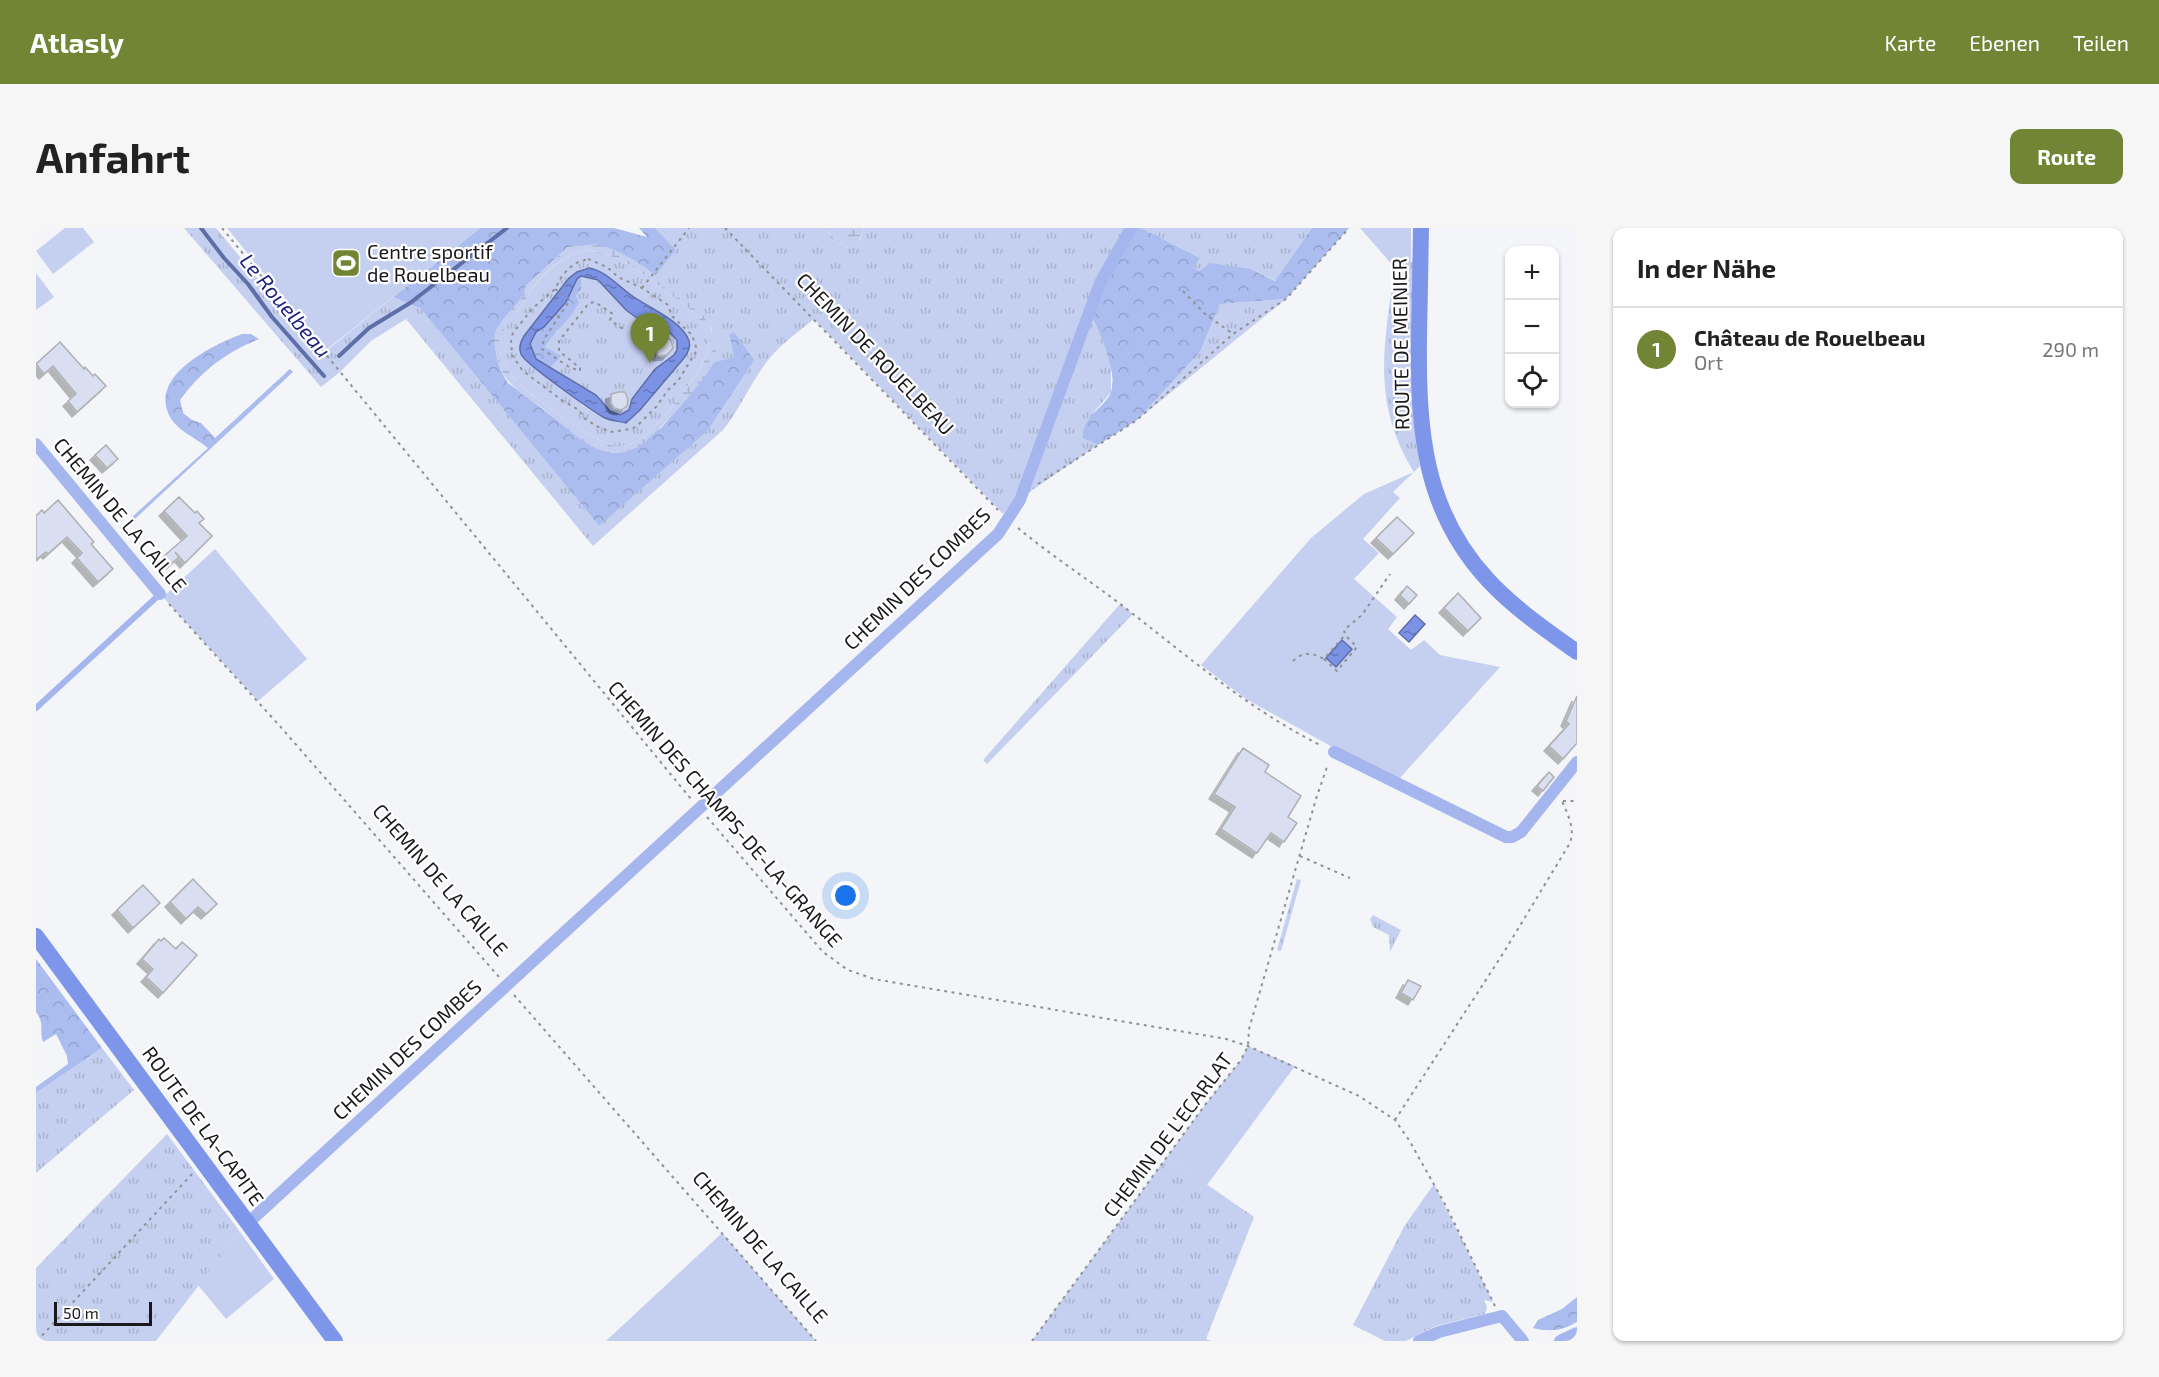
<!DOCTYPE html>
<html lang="de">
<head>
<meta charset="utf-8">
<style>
	:root { --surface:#fff; --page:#f6f6f6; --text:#222; --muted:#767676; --line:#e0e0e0; --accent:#728535 }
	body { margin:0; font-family:"Exo 2",sans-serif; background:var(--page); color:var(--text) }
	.controls { position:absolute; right:18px; top:18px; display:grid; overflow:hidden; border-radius:12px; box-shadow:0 2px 4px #0004 }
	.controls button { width:54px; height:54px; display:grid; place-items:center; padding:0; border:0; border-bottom:2px solid var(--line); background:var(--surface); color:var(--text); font:30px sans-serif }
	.scale { position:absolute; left:18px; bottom:15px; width:98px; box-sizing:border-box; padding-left:6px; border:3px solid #19191b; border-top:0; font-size:16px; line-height:21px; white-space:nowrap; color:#19191b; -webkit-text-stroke:4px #fff; paint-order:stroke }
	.you { position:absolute; left:810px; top:668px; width:21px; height:21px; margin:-15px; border:4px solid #fff; border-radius:50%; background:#1a73e8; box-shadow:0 0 0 9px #1a73e833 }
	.badge { display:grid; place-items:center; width:39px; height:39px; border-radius:50%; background:var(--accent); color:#fff; font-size:20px; font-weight:700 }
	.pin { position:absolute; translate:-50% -50px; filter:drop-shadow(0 2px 3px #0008) }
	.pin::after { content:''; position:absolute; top:32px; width:21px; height:18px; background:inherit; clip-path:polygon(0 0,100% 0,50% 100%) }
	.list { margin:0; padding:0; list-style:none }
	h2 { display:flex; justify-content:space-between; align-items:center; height:78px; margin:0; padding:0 24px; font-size:26px }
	h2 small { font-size:20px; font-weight:400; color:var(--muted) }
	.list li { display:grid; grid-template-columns:39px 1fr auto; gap:18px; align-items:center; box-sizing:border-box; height:84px; padding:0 24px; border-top:2px solid var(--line) }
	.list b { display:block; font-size:22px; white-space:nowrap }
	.list p { margin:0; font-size:20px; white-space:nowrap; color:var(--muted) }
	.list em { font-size:20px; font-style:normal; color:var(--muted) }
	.icon { flex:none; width:33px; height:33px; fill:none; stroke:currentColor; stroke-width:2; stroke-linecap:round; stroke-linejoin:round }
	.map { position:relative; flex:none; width:1541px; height:1113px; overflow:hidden; border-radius:12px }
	header { display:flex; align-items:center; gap:36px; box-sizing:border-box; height:84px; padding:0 30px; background:var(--accent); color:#fff }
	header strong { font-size:28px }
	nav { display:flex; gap:33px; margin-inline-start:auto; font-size:21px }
	.intro { display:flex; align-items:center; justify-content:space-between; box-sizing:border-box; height:144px; padding:0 36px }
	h1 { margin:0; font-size:42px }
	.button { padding:15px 27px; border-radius:12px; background:var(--accent); color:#fff; font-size:21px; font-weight:700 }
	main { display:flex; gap:36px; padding:0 36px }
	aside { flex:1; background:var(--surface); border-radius:12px; box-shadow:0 2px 4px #0004 }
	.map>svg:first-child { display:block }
	.grass { fill:url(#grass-tufts); fill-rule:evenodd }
	.forest { fill:url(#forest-crowns) }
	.wetland { fill:url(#wetland-marsh); fill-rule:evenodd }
	.green { fill:#c5d0f0 }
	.water { fill:url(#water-ripples); stroke:#5e6ea8; stroke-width:1.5; fill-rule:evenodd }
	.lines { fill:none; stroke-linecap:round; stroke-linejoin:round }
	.stream { stroke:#5e6ea8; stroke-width:4 }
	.building { fill:#d9dff1; stroke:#aeafb2; stroke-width:1.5; filter:url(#shadow) }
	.path { stroke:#909194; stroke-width:2; stroke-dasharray:3 4.5; stroke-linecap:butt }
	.lane { stroke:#a5b6ef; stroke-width:6 }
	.street { stroke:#a5b6ef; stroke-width:12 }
	.secondary { stroke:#7e96ea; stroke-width:16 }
	.labels { text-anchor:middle; stroke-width:4.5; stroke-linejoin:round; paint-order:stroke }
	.poi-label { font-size:20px; fill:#19191b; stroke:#fff; text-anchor:start }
	.street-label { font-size:20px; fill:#19191b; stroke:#fff }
	.water-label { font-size:21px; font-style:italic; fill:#1b2181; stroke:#fff }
</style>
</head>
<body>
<header>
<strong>Atlasly</strong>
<nav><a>Karte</a><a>Ebenen</a><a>Teilen</a></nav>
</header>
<div class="intro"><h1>Anfahrt</h1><a class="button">Route</a></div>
<main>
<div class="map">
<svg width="1541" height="1113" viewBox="0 0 1541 1113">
	<defs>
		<pattern id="grass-tufts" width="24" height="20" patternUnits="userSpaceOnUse" patternTransform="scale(1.5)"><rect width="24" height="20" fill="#c5d0f0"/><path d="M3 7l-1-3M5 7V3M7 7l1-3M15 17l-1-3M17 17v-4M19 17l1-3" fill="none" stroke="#a9b2cd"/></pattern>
		<pattern id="forest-crowns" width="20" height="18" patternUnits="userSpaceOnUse" patternTransform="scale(1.5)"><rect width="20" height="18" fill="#abbcef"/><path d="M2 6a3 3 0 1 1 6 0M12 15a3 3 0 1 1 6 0" fill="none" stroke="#93a1cc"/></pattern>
		<pattern id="wetland-marsh" width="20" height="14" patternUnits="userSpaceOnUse" patternTransform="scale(1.5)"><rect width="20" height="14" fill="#c5d0f0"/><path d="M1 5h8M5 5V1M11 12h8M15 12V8" fill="none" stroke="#a9b2cd"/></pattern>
		<pattern id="water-ripples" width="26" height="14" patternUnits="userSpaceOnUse" patternTransform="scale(1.5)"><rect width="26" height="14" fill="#7b92e5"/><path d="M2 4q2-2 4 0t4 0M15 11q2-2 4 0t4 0" fill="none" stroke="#6476b9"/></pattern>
		<filter id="shadow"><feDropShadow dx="-5" dy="5" stdDeviation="0" flood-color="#0004"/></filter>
	</defs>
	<rect width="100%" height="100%" fill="#f3f5f8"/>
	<g class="grass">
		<path d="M148,0H180L285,127L357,69L385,81L563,298L718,132L693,108L698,129L678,134L679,122L675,100L619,48L640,22L619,0H785L812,20L824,12L828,0H1090L977,273L967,286L778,91C763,103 745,116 733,131C715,153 705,180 687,202L557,318L370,91L335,113L304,144L285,159Z"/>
		<path d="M1105,0H1276L1240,53L1215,41L1164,43L1156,40L1164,30Z"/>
		<path d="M554,22C580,26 605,43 626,60C638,70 655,79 664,92C685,117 663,143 647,164C639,174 633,184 624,193C612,205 601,218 583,218C561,218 492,166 477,149C471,141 464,130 464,120C462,97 484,84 494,65C505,45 531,24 554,22ZM549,40C566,38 584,59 597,68C617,82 638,91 653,111V124L648,130L604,182L590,195L568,190L546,177L537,167L491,134L488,108L541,44Z"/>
		<path d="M1378,33L1377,188L1384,238L1378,244C1335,174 1348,116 1359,40Z"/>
		<path d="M545,48L562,53L590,82L625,105H634L641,112V122L638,127L631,131L600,166L593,182L584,187L574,183L560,167L545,159L515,139L524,128L509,119L516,107L521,104L540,68Z"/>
		<path d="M1250,71L1101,192L1164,124L1184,76Z"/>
		<path d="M1056,88L1075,134V164L1059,183L1048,210L1062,217L992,265Z"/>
		<path d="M1084,376L1097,386L951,536L947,532Z"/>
		<path d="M1261,651L1265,652L1245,723L1241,722Z"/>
		<path d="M1337,687L1365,702L1354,724L1353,707L1337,699L1334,691Z"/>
		<path d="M66,820L98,862L0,945V865Z"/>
		<path d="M131,906L204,1004L120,1113H0V1040Z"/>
		<path d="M1131,929L1218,989L1170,1111L1175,1113H996Z"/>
		<path d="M1398,956L1457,1074L1448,1072L1451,1079L1449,1086L1400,1098L1370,1113H1349L1317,1097L1369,997Z"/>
	</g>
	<g class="forest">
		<path d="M444,0H578L611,9L603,0H619L640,22L619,48L608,39L564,17L532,19L490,58C487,73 475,82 466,93C464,96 463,102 462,106C457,125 462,139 472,155L545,210L573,224L582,225L625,200L656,164L678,134L698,129L693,107L698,104L718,132L671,203L563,298L385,81L357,69Z"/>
		<path d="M1100,0H1105L1164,30L1157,40L1164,43L1174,35L1215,41L1239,53L1276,0H1313L1250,71L1184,76L1164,124L1101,192L1062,217L1047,210C1045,190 1071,177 1075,164C1082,142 1064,108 1056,88L1066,62Z"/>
		<path d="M545,48V61L540,68L543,74C534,93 519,102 509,119L525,128L515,139L500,131L494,116L500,104L508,99L541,51Z"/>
		<path d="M206,106H215L223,111C191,123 164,144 144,172L147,185L156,192L165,195L179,210L254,141L257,144L87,302L84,300L172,220C160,210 140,202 133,187C114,147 177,117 206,106Z"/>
		<path d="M0,731L66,820L0,865V859L32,836L31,828L20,806L7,814C3,803 9,795 0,784Z"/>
		<path d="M1541,1069V1094C1525,1103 1514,1104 1497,1100L1502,1092L1526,1081Z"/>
	</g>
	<g class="wetland">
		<path d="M785,0H828C825,9 822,18 812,20Z"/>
		<path d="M560,16C600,25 633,59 664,83C674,96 684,118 678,134C670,152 621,206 605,217C597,222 588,225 579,225C551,224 527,195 506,180C477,160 461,150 458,112C457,94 486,78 490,58L532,19ZM554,22C580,26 605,43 626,60C638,70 655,79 664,92C685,118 663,143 647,164C639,174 633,184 624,193C612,205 601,218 583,218C561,218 492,166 477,149C471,141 464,130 464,120C463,97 484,84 494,65C504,45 531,24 554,22Z"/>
	</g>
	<g class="green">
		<path d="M29,0H47L58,14L17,46L0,23Z"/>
		<path d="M191,0H444L290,122Z"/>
		<path d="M1324,0H1375V35L1359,40Z"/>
		<path d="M0,45L18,69L0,82Z"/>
		<path d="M1378,244L1357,264L1364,270L1327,311L1343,325L1318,351L1361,389L1352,401L1375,422L1388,412L1404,427L1464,439L1363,551L1300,521L1210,471L1165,437L1275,310L1328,266Z"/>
		<path d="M179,321L271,431L222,473L127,369Z"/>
		<path d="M1212,818L1259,838L1171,957L1131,929L1169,877L1205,832Z"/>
		<path d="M204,1004L238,1051L190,1091L162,1057Z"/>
		<path d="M686,1005L780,1113H570Z"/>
	</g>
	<g class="water">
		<path d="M553,40C570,43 582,58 595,67C611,79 647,93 653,113C655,120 652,125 648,130L604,182L590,195C583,193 574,193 567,189C555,182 488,135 485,126C482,119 485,113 488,108L533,50L541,44ZM545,48L562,52L590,82L619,103L634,105L641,112V122L638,127L619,141L596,171L593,182L584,187L574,183L560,167L500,131L494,116L500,104L508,99L530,74L541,51Z"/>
		<path d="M1379,387L1389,396L1373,414L1363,405Z"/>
		<path d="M1306,412L1316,421L1300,439L1290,430Z"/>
	</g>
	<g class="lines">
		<g class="stream">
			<path d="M165,0L188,30L212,56L236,89L288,148"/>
			<path d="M303,128L333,100L374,75L471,0"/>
		</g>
	</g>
	<g class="building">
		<path d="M627,108L635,112L637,120L631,127L622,128L619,120L618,110Z"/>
		<path d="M24,114L48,141L49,139L57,148L59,146L70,158L41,184L32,173L40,166L17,138L8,146L0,136Z"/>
		<path d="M582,164H589L592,172L591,178L585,182L578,180L575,175V166Z"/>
		<path d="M70,217L82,231L71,240L59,227Z"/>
		<path d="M143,269L159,285L161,283L168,291L163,295L176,308L149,335L139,324L143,329L135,336L128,328L151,308L128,283Z"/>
		<path d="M22,272L58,314L55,316L77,341L62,354L41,330L46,325L31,309L12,326L10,324L0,332V288L6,282L8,285Z"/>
		<path d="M1361,289L1378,305L1357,326L1340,310Z"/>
		<path d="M1371,358L1381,367L1373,376L1364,367Z"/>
		<path d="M1422,365L1445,390L1432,403L1408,380Z"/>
		<path d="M1541,468V515L1527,531L1513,518L1533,496L1530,493Z"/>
		<path d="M1207,520L1233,537L1229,544L1265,568L1252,589L1261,595L1248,614L1235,605L1221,625L1185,601L1199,579L1178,566Z"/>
		<path d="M1513,544L1518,549L1507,563L1501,558Z"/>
		<path d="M157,651L181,676L170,686L162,679L150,691L134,674Z"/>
		<path d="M107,657L124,675L97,700L81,682Z"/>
		<path d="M128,710L140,721L146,714L161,727L127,765L110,749L117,741L106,731L123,711L125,713Z"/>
		<path d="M1372,752L1385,758L1377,772L1365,765Z"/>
	</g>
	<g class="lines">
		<g class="path">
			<path d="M186,0L655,571"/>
			<path d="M689,0L962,282"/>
			<path d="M552,31L571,39L582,49L606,60L632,77L636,88L656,107L661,122L642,153L632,162L620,179L600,199L594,201L575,204L560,198L548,190L543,182L527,173L487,143L476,127L475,111L477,105L496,81L519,61L524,51L532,41L540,35Z"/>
			<path d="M606,60L653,0"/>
			<path d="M519,61L534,72L508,111L506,121L533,139L544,143V140L523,123V113L553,75L559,74L577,86L574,92L590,103"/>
			<path d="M1147,63L1169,86L1197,106"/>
			<path d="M1002,256L1101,192L1197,106L1250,71L1313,0"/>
			<path d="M982,300C1017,329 1056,354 1092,382C1155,431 1214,482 1286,518"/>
			<path d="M133,376L242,496L463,749"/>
			<path d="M1288,431L1301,443L1321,419L1309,407"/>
			<path d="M1257,433C1266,424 1276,424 1288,431L1309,407L1308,402L1326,387L1354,346"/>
			<path d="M1527,573H1541"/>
			<path d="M671,589L787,724L812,742L838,751L1190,811L1212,818L1323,868L1359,892L1373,912L1410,978L1459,1078"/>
			<path d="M1264,628L1314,650"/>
			<path d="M478,767L780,1113"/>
			<path d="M1359,892L1468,724L1534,615C1539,600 1532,587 1526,573"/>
			<path d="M1,1113L157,945"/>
			<path d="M996,1113L1169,877L1205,832L1212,818L1213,801L1280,571L1292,536"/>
		</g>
		<path class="lane" d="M0,480L124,366"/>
		<g class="street">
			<path d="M0,216L124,366"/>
			<path d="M1298,524L1470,609H1476L1485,604L1541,534"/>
			<path d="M212,995L962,306L984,272L1064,55L1095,0"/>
			<path d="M1383,1113L1403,1104L1466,1088L1487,1113"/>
			<path d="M1524,1113L1541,1105"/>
		</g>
		<g class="secondary">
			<path d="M1385,0C1384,37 1384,73 1383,110C1382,201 1387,282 1452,352C1478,380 1510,402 1541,424"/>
			<path d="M0,708L299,1113"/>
		</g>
	</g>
	<defs>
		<g id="stadium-square" transform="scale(1.5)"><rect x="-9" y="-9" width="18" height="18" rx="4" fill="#728535" stroke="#fff"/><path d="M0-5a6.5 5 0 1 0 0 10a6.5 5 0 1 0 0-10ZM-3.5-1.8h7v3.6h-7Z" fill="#fff"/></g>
	</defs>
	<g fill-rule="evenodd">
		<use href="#stadium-square" x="310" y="35"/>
	</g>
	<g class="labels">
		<g class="poi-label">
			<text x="331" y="31">Centre sportif<tspan x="331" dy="23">de Rouelbeau</tspan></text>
		</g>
		<g class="street-label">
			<text transform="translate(1365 116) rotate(-91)" y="7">ROUTE DE MEINIER</text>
			<text transform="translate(839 126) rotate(46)" y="7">CHEMIN DE ROUELBEAU</text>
			<text transform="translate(84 287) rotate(50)" y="7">CHEMIN DE LA CAILLE</text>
			<text transform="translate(881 351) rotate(-44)" y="7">CHEMIN DES COMBES</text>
			<text transform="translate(689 586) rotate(49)" y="7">CHEMIN DES CHAMPS-DE-LA-GRANGE</text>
			<text transform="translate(404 652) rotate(49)" y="7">CHEMIN DE LA CAILLE</text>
			<text transform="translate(371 822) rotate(-43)" y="7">CHEMIN DES COMBES</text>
			<text transform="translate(167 898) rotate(54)" y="7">ROUTE DE LA-CAPITE</text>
			<text transform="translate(1132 907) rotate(-53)" y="7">CHEMIN DE L'ECARLAT</text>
			<text transform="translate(724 1019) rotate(49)" y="7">CHEMIN DE LA CAILLE</text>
		</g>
		<g class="water-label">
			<text transform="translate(249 78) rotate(50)" y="7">Le Rouelbeau</text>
		</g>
	</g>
</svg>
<div class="controls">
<button>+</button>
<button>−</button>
<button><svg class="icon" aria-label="locate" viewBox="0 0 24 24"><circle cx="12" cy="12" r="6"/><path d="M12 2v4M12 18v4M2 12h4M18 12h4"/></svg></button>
</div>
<div class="scale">50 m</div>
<div class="you"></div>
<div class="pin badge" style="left:614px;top:135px">1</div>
</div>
<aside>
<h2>In der Nähe<small></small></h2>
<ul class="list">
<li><span class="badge">1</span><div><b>Château de Rouelbeau</b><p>Ort</p></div><em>290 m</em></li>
</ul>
</aside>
</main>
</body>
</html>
